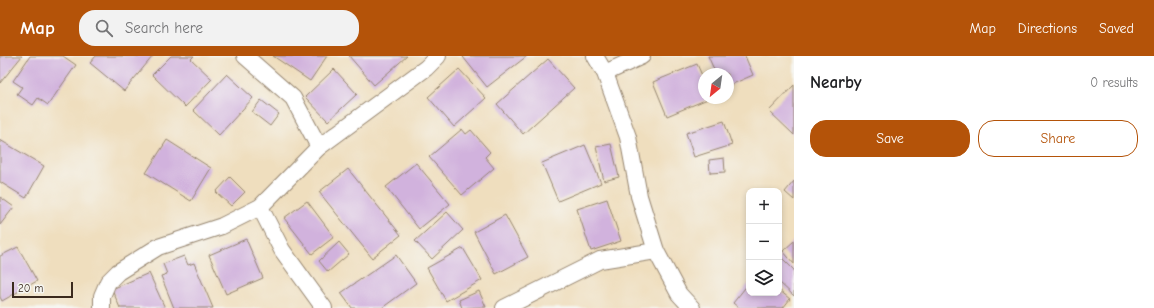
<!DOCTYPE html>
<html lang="en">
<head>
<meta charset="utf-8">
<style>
	:root { --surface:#fff; --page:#f2f2f2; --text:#202124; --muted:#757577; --line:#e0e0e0; --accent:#b45309 }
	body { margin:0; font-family:"Comic Neue",sans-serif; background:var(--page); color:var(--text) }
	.controls { position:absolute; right:12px; bottom:12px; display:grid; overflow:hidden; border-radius:8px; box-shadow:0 2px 6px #0003 }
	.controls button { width:36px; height:36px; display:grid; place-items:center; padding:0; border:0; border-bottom:1px solid var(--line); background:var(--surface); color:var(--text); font:20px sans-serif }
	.compass { position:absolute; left:698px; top:12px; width:36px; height:36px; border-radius:50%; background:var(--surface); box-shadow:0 2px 6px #0003; rotate:209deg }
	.scale { position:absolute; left:12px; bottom:10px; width:61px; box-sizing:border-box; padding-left:4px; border:2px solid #3b2a1e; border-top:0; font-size:11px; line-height:14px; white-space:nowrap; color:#3b2a1e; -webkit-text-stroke:3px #f6f6f2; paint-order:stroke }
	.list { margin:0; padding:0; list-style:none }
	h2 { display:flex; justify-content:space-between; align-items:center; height:52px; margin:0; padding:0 16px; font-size:17px }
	h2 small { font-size:13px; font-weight:400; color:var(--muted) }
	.actions { display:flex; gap:8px; padding:12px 16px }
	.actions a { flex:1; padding:9px 0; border:1px solid var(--accent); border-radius:16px; text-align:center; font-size:14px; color:var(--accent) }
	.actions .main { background:var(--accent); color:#fff }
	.icon { flex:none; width:22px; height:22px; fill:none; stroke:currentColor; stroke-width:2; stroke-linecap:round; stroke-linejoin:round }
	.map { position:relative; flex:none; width:794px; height:252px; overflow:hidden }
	header { display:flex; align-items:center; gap:24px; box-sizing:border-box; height:56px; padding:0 20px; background:var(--accent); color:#fff }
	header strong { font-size:19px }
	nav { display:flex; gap:22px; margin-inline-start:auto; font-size:14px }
	.search { width:280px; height:36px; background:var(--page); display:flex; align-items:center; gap:10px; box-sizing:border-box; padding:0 14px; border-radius:16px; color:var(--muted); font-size:15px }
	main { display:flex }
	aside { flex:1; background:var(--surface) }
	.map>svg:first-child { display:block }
	.building { fill:#d1b2dd }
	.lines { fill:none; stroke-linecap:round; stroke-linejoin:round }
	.minor-casing { stroke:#95846e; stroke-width:18 }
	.minor { stroke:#fff; stroke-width:16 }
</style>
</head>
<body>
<header>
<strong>Map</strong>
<div class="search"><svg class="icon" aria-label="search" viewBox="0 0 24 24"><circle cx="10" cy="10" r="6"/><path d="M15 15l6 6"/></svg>Search here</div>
<nav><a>Map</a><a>Directions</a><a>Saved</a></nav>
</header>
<main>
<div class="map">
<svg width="794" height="252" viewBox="0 0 794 252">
	<rect width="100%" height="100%" fill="#f6f6f2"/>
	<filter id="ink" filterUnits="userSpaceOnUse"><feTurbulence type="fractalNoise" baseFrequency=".025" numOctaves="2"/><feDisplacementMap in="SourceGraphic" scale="8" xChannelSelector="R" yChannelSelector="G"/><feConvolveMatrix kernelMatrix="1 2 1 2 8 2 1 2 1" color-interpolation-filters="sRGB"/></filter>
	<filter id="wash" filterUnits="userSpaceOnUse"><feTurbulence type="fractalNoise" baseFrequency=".012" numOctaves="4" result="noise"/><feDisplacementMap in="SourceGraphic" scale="16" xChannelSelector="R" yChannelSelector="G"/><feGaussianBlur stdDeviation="0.9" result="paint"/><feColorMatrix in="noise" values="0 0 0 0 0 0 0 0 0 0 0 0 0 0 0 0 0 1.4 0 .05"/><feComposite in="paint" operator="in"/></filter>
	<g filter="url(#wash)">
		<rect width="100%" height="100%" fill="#efdebe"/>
		<g id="blocks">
			<g class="building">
				<path d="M0,0H22L0,27Z"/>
				<path d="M30,0H63L76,9L48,49L38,42L33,49L17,38L22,31L13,25Z"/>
				<path d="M96,0H153L124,35L90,7Z"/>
				<path d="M171,0H194L191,3L212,23L185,51L152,19Z"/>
				<path d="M273,0H327L310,25Z"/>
				<path d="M349,0H407L374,29Z"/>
				<path d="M464,0H527L487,31L463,1Z"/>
				<path d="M708,0H745L753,19L728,30V18H716Z"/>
				<path d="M548,3L574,32L523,78L497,48Z"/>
				<path d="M697,8L704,24V42H710L667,60L653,26Z"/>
				<path d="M334,13L357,38L328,65L305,41Z"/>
				<path d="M459,13L486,42L454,71L428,41Z"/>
				<path d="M227,18L253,42L219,79L193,54Z"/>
				<path d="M794,29V79L769,55Z"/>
				<path d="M261,44L279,58L270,70L252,56Z"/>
				<path d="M724,65L732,89L694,101L686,77Z"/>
				<path d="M462,73L466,78L471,74L490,96L485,101L494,112L462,139L429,101Z"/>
				<path d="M0,84L44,110L26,142L0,126Z"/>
				<path d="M167,84L211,112L191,145L146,117Z"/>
				<path d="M611,88L619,121L604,125L596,91Z"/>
				<path d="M585,89L601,127L558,145L542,107Z"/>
				<path d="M724,102L725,116L710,117L709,104Z"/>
				<path d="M416,107L450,148L419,173L386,131Z"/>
				<path d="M348,113L401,179L372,202L319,136Z"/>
				<path d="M230,121L245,136L231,150L216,136Z"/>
				<path d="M794,125V144L785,136Z"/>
				<path d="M0,141L14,151L0,169Z"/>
				<path d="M607,143L621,185L591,195L577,153Z"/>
				<path d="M307,145L334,181L312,198L284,162Z"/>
				<path d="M447,156L463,174L432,203L415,185Z"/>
				<path d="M505,159L528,201L496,218L474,176Z"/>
				<path d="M246,183L263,222L226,238L209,199Z"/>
				<path d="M794,185V208L783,195Z"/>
				<path d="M339,186L349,198L328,216L319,205Z"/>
				<path d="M18,191L37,225L2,245L0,241V200Z"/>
				<path d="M463,192L482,224L446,245L427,212Z"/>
				<path d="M396,199L416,227L382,252H352L341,237Z"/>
				<path d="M779,199L794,214V240L779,226Z"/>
				<path d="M184,200L188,209L194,207L213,252H174L161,220L167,218L163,208Z"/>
				<path d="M149,217L165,252H120L112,233Z"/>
				<path d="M749,227V237H779V234L790,243L783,252H739L733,247Z"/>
				<path d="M479,235L486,251L462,252L459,244Z"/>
			</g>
		</g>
	</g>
	<g filter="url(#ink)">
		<use href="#blocks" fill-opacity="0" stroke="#95846e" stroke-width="1"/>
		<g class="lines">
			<g class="minor-casing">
				<g id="minor">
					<path d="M245,0L293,42L319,91"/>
					<path d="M595,0L605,17L628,81L639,140L656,195L679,238L692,252"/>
					<path d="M605,17L642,0"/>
					<path d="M260,151L282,194L324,252"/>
					<path d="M102,252V240L108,226L118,216L158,191L222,170L260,151L319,91L426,12L438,0"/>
					<path d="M504,252L600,204L656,195"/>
				</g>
			</g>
			<use href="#minor" class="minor"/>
		</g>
	</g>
</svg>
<div class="controls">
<button>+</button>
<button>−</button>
<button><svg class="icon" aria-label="layers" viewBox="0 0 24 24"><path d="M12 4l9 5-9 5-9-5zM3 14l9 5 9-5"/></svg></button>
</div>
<svg class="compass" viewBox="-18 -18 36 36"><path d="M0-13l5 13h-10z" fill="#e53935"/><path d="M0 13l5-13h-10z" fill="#757577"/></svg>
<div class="scale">20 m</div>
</div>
<aside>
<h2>Nearby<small>0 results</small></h2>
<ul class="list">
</ul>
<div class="actions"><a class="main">Save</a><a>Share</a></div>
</aside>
</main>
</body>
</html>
